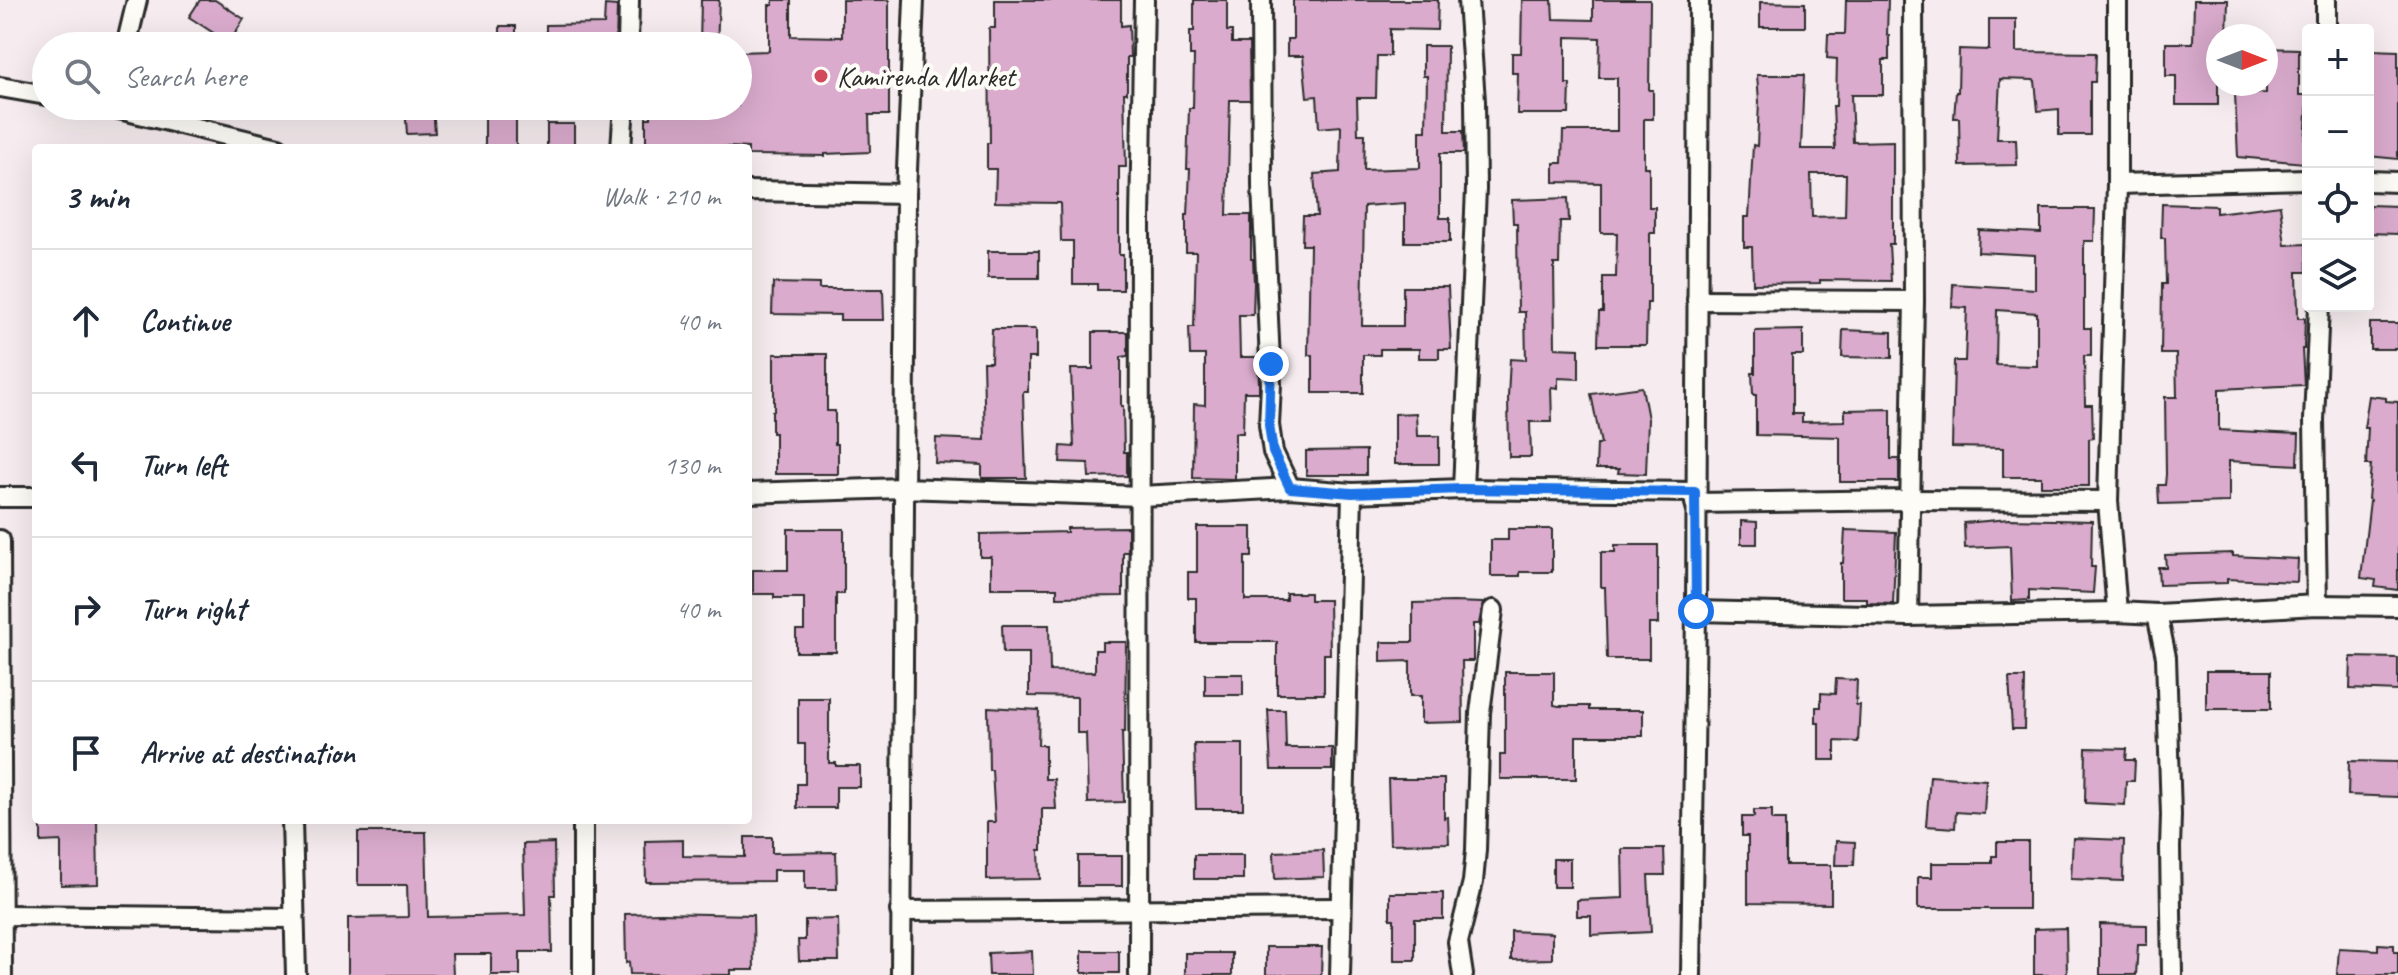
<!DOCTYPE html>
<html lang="en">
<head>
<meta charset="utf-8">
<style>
	:root { --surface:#fff; --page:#f6f6f7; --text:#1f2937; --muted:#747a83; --line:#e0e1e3 }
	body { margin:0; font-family:Caveat,sans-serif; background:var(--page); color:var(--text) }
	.controls { position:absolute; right:24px; top:24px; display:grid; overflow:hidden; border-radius:8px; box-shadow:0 8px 32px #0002 }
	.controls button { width:72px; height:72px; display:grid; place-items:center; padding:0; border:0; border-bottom:2px solid var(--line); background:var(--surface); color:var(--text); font:40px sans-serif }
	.compass { position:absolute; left:2206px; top:24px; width:72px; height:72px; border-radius:50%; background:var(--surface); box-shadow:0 8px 32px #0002; rotate:90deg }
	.stop { position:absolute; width:24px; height:24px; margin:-18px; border:6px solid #1a73e8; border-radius:50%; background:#fff }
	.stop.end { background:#1a73e8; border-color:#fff; box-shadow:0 2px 8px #0008 }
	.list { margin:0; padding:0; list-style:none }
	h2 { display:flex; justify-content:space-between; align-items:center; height:104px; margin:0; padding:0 32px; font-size:34px }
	h2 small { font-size:26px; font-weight:400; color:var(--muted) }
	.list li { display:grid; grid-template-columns:52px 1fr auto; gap:24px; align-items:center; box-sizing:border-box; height:144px; padding:0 32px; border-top:2px solid var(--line) }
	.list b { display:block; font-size:30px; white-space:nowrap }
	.list em { font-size:26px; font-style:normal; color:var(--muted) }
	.icon { flex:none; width:44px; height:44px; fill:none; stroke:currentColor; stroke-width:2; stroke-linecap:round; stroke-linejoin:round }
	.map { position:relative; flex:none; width:2398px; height:975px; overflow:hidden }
	.search { position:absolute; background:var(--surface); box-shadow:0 8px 32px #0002; left:32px; top:32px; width:720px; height:88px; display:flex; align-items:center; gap:20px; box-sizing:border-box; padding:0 28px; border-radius:44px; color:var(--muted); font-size:30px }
	.panel { position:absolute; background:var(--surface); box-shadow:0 8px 32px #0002; left:32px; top:144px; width:720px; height:680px; border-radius:8px }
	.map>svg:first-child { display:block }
	.building { fill:#daabcd; stroke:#2b2b2b; stroke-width:2; fill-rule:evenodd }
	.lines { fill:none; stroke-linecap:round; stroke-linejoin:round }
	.minor-casing { stroke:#2b2b2b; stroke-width:24 }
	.minor { stroke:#fdfcf7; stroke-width:18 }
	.route { stroke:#1a73e8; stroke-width:10 }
	.poi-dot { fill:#d1495b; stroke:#fdfcf7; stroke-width:3 }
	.labels { text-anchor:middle; stroke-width:8; stroke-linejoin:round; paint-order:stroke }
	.poi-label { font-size:28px; fill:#2b2b2b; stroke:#fdfcf7; text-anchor:start }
</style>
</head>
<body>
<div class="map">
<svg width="2398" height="975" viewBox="0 0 2398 975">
	<rect width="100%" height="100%" fill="#f6ecef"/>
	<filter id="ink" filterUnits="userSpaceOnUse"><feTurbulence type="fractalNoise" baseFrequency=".0125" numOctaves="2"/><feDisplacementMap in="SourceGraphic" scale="16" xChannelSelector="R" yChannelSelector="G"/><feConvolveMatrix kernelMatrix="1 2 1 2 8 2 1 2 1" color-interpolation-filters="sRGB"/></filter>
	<g filter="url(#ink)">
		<g class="building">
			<path d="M200,0H215L244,19L229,43L189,17Z"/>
			<path d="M701,0H719L717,46H700Z"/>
			<path d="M773,0H791V36L842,37V0H889V115H869L870,152L825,154V156L748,155V148L685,145V148H646V118H651V106H738V52L769,51V5H773Z"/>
			<path d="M995,0H1121V26L1129,25L1130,57H1127V93H1124L1126,167H1119V255H1123V290H1097V284H1073V241H1061L1060,203L995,202L996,169H987V143H990L989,28H995Z"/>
			<path d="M1194,0H1227V31H1232V43H1249L1250,100H1230L1227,215H1251V259H1253L1254,283L1253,315H1239L1240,357H1258L1259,384V392H1244L1243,433H1235V479L1193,478L1194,404L1205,405V355H1190L1189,327H1194L1196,252H1186V215H1188L1190,169H1187L1189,108H1193L1194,56H1190V31H1194Z"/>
			<path d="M1293,0H1438L1437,30L1390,29V56H1377L1376,98H1357L1358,134H1365L1364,170L1420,168V131H1426L1427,76H1423V46H1447L1446,131H1463L1464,153H1440V218H1450V242H1405V203L1364,206L1362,326H1403V287H1448L1451,349H1439V358H1419V349H1380V355H1363V393H1313V355H1308L1310,245H1302L1303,216H1317L1314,174L1340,172L1341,126L1319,128L1317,96L1307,97L1303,56H1287V39H1293Z"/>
			<path d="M1522,0H1552L1553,19L1593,20V0H1650L1649,90H1653V119H1644V167H1649V207H1655V233H1650V303H1647L1646,345H1598L1599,312H1603V277H1616L1617,233H1601V183L1554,182V163H1562L1563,131H1617V78H1599L1600,38L1566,37V84H1570L1569,114H1517L1518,73H1512V53H1521Z"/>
			<path d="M1846,0H1888L1887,35H1889V60H1883V95H1851L1853,142L1893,141V244H1889L1891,281L1820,280V283L1753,284L1752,247H1744V217H1749L1753,145L1757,146L1759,101L1757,75H1804L1801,149H1835L1833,106H1836L1837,59L1827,58L1828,34H1845ZM1811,174H1846L1845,216L1812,217Z"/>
			<path d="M2194,0H2228L2227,36H2218V105H2176V76H2166V43H2193Z"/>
			<path d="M1760,2L1805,3V27H1760Z"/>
			<path d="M605,5L617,6L616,46H546V25L604,24Z"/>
			<path d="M1989,19H2016V52L2096,53L2095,82H2090V135H2059V109L2038,111L2035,81L2033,80L2000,79L1997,139H2016L2017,165L1960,166L1959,118H1954L1956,92H1958L1959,49L1989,50Z"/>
			<rect x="500" y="26" width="16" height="20"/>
			<path d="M2266,48L2299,49V95H2308L2304,163L2238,157L2235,94L2266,93Z"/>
			<path d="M2371,50L2398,51V159L2368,156Z"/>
			<path d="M405,106H433L435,133L407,134Z"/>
			<rect x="485" y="117" width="31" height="31"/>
			<rect x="547" y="124" width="27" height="24"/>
			<path d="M1568,198L1569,221H1560L1559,264H1554L1555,348L1579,349V379L1558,378V388L1551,387L1552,422H1530L1531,457H1509L1508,397L1510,359L1526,360L1525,312H1518L1517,223H1513L1512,200Z"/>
			<path d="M2162,204L2216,206V213L2280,205L2285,245L2306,244L2307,272H2297L2298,318H2305L2304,349H2302L2304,385L2219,389V430L2299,434L2298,465L2229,461V502L2159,504L2158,485H2165L2166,474L2165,397H2177L2176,354H2161L2162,284H2166L2165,238H2161Z"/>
			<path d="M2369,205L2398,206V234L2368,233Z"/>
			<path d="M2041,209H2095L2094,241H2084V328H2091V356H2084L2085,405H2092L2093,438L2089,439V486H2041V477H2003V448L1952,447L1954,361H1965L1967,308L1952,307L1953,284L2035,289V255L1978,252L1979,230L2041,233ZM1997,310L2037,313V366L1996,365Z"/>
			<rect x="988" y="251" width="51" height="27"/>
			<path d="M773,283L819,284V289H883L884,320H840V315L772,314Z"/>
			<rect x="2370" y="323" width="28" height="26"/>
			<path d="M992,329H1036V358H1028V392H1023L1026,478H982V465L935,463L936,438L985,440L983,362H991Z"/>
			<path d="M1803,330V355H1792V414H1802V422L1845,421V410L1891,409V459H1899V482H1840V437L1756,435V395H1753L1752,373H1755V331Z"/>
			<path d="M1843,330L1892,332V358L1842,357Z"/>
			<path d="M1093,332H1128V356L1121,357V406H1123L1124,452H1127V476L1089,477L1088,463L1060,462L1061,446L1074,447L1071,369H1093Z"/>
			<path d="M774,354H827V411H835V444H838V474H775V433H772V411H774Z"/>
			<path d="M1642,387L1648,419L1646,474L1618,473L1619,469H1596L1597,444H1601L1591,394Z"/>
			<path d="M2369,396L2386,398V401L2398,402V590L2375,587L2376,580L2361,578L2370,500L2368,499L2371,465H2366L2368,428H2364Z"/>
			<path d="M1416,413L1417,436H1439V464H1395V414Z"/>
			<path d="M1366,450V475H1306V451Z"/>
			<path d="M2009,519L2092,521L2091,567H2095L2093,593L2029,590V600L2012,601L2010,546L1965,548L1964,523Z"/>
			<path d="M1741,521L1757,522V544H1741Z"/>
			<path d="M1128,527V552H1123V596L1057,597V588H991V557H980V534L1067,532V528Z"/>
			<path d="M1197,527H1252V557H1245V600H1286V593H1310V600H1329L1330,654H1324V694H1277V642H1196V598H1188V572H1197Z"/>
			<path d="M788,529H844V594H836V652H796V630H804V598H774V594H753V570H788Z"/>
			<path d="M1508,529H1552V572H1520V576H1491V540H1508Z"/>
			<path d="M1845,530L1896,532L1893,604L1867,603V598H1841V563H1843Z"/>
			<path d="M1615,545H1658V624H1649V659H1607L1605,587H1601V552H1615Z"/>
			<path d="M2233,553V556L2298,559L2297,582L2227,579V583L2159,585L2158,567H2166L2165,555Z"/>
			<path d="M1453,602L1483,603L1479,624H1473V661H1462L1463,722L1421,723V696H1410V661L1381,662V642H1413V603Z"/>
			<path d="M1002,625H1049L1050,671L1095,672V650H1102V642H1126L1125,732H1122L1124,802L1088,803L1086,733H1077V697L1029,696V653H1003Z"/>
			<path d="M2351,657L2398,658V691L2350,689Z"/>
			<rect x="2206" y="671" width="65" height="38"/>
			<path d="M1505,672H1554V705L1559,706H1589V710H1643V736H1576V779H1500V755H1505Z"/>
			<rect x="1205" y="674" width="38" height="21"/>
			<path d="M2009,678H2025L2024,729H2012Z"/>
			<path d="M1836,679L1857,680L1856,705H1860L1858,742L1835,741V760H1819V723H1816V707H1821V693L1835,694Z"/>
			<path d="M798,698H829V763H836V766H860V787H836V808H797V784H805V744H798Z"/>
			<path d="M988,707L1039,710L1038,745H1045V779H1054L1056,809H1042V850H1039L1040,879L987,880V822H995L992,770H989Z"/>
			<path d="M1268,710H1285L1286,748H1332V770H1271Z"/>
			<path d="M1194,744H1243V809H1196Z"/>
			<path d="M2086,748L2127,749L2126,760H2135L2134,781H2126L2125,805L2085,803Z"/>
			<path d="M2349,761L2398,762V797L2348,795Z"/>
			<path d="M1930,776L1986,780L1984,814L1956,812L1955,828L1926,826Z"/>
			<path d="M1388,779H1444V818L1448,817L1449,843L1390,844Z"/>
			<path d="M1754,810H1772V820H1785V865H1831V904L1748,903V836H1742V817H1754Z"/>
			<path d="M41,820H97L98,884L61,885V841L41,842Z"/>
			<path d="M358,832H426L428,917L525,915L523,844L554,843L555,895H551L552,952H520V975H491V954H452L453,975H348V918L408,917L407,885H358Z"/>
			<path d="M745,837H772V853L836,852L837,889H805V870H773V881L646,882L645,841L683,840V856L745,857Z"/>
			<path d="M2073,838L2124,840L2123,881L2071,879Z"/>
			<path d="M1836,841L1855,842L1854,865H1835Z"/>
			<path d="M1997,842H2028V909H1918V877H1932V863H1992V856H1997Z"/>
			<path d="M1622,849H1664L1665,875H1648L1651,932L1591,935V916H1577V900L1623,898Z"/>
			<path d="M1323,850L1324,877L1275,879L1274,852Z"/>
			<rect x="1194" y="855" width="49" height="24"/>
			<rect x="1078" y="856" width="44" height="30"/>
			<rect x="1553" y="859" width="17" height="28"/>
			<path d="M1390,893H1443V919H1415V960H1394V919H1390Z"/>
			<path d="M661,913L753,915L754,970H731V975L630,974L629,962L626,963L625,914Z"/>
			<path d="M838,919L839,961H799L798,940H805V920Z"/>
			<path d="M2100,924L2147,925V945H2138L2136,975H2100Z"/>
			<path d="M2066,928L2067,975H2034V929Z"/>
			<path d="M1511,931L1552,933V959L1511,960Z"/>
			<path d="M2378,944L2394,945V952H2398V975H2337L2339,948L2378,950Z"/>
			<path d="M1266,947H1322L1321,975H1266Z"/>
			<path d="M1032,951L1033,975H989L988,953Z"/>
			<rect x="1082" y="951" width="37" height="22"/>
			<rect x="1185" y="953" width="47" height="22"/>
		</g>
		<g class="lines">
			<g class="minor-casing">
				<g id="minor">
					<path d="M1261,0L1262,186L1271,384L1269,425L1273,452L1290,488"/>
					<path d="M2117,0V184L2308,179"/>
					<path d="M2326,0V30"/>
					<path d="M126,46L137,0"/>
					<path d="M628,46L629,0"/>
					<path d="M0,87L46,95"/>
					<path d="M107,106L278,148"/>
					<path d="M621,148L624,106"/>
					<path d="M2368,181L2398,182"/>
					<path d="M2117,184L2108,501L2117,612"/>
					<path d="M748,191L906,194"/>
					<path d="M1697,300L1914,301"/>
					<path d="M1463,489L1476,189L1475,101L1468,0"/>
					<path d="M748,493L903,488L1141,496L1290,488L1352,493L1463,489L1695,492"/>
					<path d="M0,497H36"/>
					<path d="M1695,503L1910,500L2108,501"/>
					<path d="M0,540L2,975"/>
					<path d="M2317,605L2314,420L2319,306"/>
					<path d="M1696,611L1908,616L2117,612L2157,614L2317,605L2398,606"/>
					<path d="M2157,614L2166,657L2171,815L2170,848L2172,975"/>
					<path d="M1908,616L1914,301L1913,0"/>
					<path d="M292,820L296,975"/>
					<path d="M583,820V975"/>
					<path d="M900,911L1340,908"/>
					<path d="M3,915L293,918"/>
					<path d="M901,975L906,194L914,0"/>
					<path d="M1139,975L1140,219L1144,0"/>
					<path d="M1340,975L1352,493"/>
					<path d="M1463,975L1458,942L1473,882L1476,850L1480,713L1493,610"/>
					<path d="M1691,975L1696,611L1699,0"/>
				</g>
			</g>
			<use href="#minor" class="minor"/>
		</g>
	</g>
	<g class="lines" filter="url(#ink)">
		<path class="route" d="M1271,364L1269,425L1273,452L1290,488L1352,493L1463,489L1695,492L1696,611"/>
	</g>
	<circle class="poi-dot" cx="821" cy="76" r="8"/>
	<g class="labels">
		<g class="poi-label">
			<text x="837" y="86">Kamirenda Market</text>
		</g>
	</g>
</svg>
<div class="controls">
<button>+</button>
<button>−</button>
<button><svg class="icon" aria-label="locate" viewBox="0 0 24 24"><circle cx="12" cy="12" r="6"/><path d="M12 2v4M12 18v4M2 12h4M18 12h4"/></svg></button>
<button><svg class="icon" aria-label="layers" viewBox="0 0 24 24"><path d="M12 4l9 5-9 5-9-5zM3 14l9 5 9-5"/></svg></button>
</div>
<svg class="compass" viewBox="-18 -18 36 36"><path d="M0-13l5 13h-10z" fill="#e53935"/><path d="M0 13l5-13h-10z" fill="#747a83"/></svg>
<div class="stop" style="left:1696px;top:611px"></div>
<div class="stop end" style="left:1271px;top:364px"></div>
<div class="search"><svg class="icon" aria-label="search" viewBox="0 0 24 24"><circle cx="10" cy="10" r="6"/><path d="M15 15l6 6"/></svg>Search here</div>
<section class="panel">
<h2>3 min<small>Walk · 210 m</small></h2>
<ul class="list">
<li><svg class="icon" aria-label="ahead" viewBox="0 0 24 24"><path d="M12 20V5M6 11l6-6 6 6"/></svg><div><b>Continue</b></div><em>40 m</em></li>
<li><svg class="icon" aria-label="left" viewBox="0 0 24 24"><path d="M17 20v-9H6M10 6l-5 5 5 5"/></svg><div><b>Turn left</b></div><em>130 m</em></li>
<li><svg class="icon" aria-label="right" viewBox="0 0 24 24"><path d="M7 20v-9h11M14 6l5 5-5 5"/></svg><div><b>Turn right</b></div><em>40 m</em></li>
<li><svg class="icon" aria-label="arrive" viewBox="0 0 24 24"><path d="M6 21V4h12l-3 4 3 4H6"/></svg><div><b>Arrive at destination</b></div></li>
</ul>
</section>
</div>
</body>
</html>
